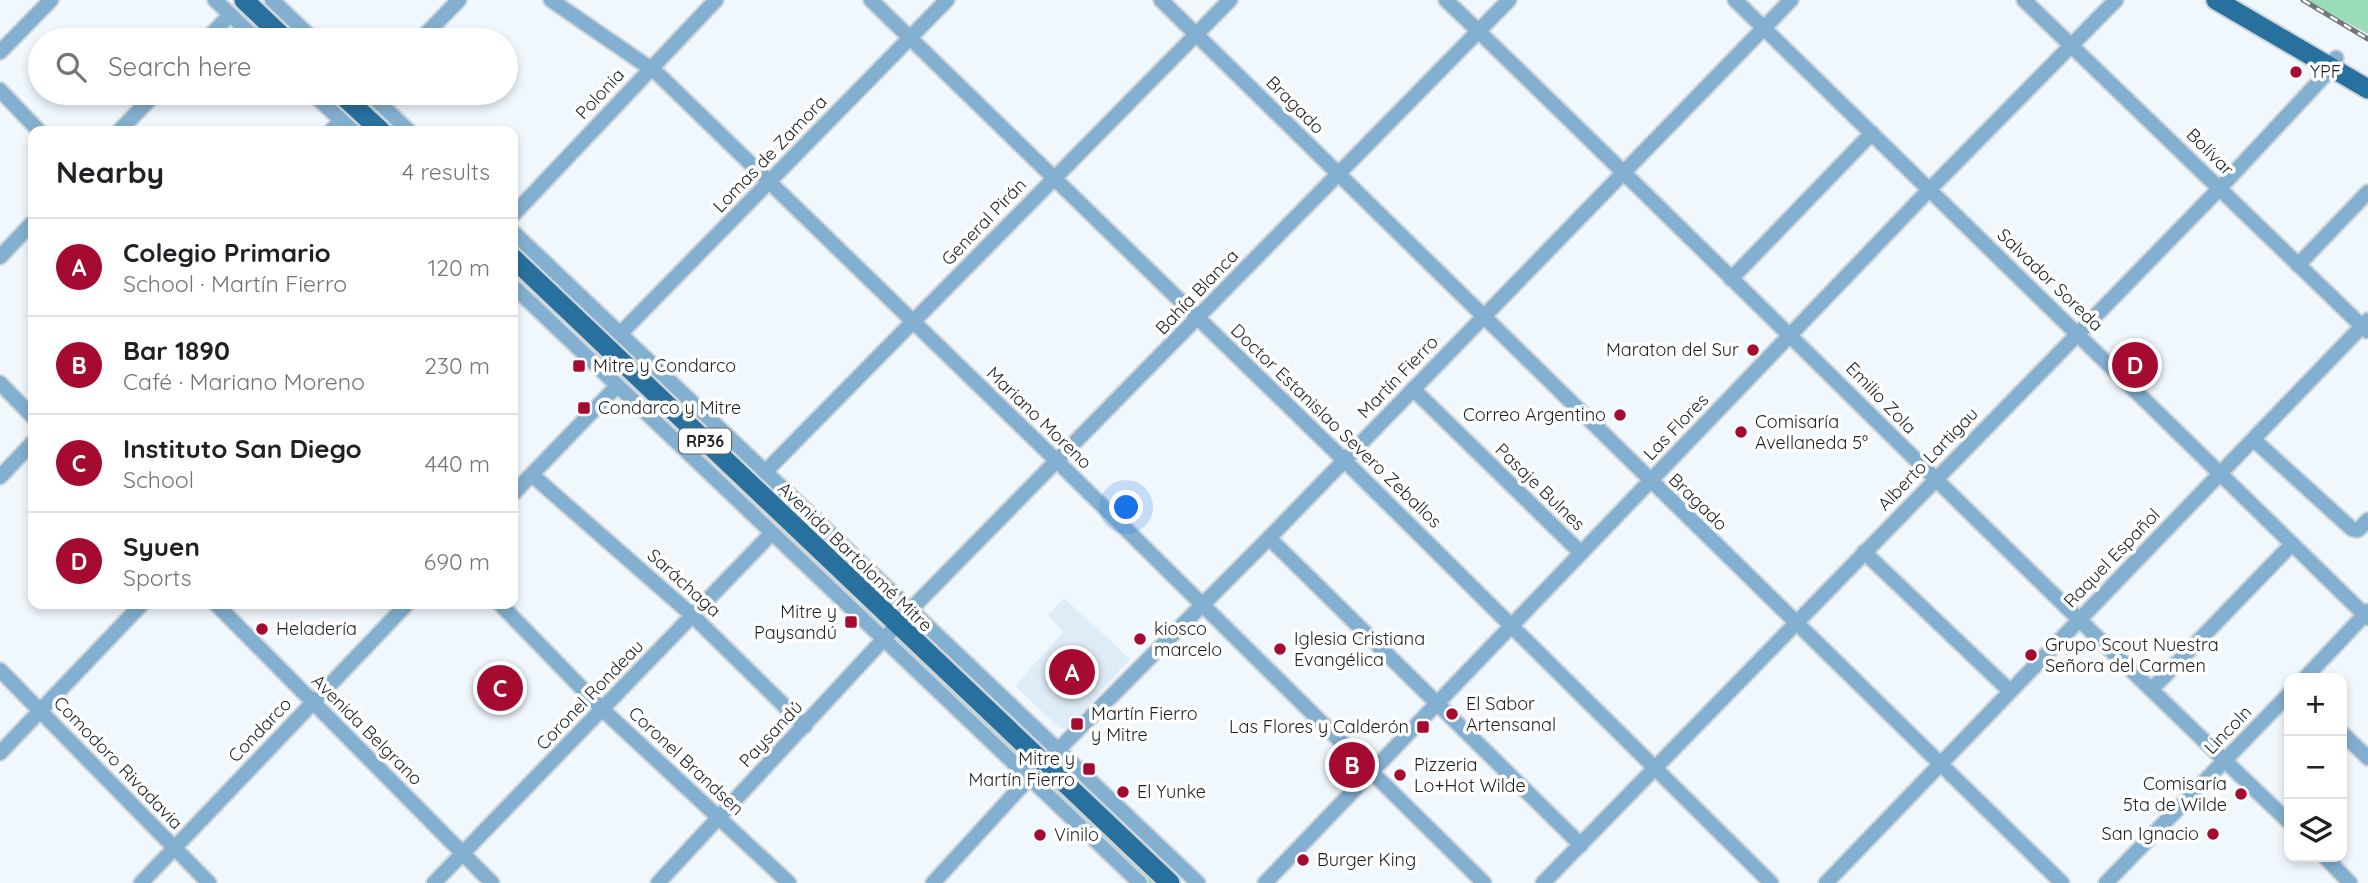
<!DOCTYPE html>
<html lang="en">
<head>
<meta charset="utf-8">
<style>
	:root { --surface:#fff; --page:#f6f6f6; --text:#202124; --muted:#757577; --line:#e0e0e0; --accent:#a50a31 }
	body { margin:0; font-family:Quicksand,sans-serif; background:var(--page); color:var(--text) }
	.controls { position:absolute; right:21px; bottom:21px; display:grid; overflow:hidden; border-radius:14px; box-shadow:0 4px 10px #0003 }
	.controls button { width:63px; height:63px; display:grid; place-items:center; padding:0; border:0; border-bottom:2px solid var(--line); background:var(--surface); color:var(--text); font:35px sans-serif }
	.you { position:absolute; left:1127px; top:508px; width:24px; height:24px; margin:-18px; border:5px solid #fff; border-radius:50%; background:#1a73e8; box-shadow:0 0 0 10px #1a73e833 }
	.badge { display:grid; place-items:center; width:46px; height:46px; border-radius:50%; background:var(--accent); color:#fff; font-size:23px; font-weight:700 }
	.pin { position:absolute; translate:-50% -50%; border:4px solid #fff; box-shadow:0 2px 7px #0006 }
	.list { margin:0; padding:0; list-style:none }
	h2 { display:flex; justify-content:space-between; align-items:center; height:91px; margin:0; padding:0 28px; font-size:30px }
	h2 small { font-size:23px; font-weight:400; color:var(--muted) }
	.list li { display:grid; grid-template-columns:46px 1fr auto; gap:21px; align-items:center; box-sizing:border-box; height:98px; padding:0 28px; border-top:2px solid var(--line) }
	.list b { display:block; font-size:26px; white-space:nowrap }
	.list p { margin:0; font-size:23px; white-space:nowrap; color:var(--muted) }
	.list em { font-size:23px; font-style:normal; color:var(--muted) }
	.icon { flex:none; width:38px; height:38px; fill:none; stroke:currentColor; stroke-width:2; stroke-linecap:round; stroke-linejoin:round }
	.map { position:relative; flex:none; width:2368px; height:883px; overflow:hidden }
	.search { position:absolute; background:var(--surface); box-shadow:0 4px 10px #0003; left:28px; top:28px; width:490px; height:77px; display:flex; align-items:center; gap:18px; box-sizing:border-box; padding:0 24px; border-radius:38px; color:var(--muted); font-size:26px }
	.panel { position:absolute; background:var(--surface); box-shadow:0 4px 10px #0003; left:28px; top:126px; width:490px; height:483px; border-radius:14px }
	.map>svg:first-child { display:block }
	.built { fill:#deecf7 }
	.green { fill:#9adcb7 }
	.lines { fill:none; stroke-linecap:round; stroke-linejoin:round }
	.minor-casing { stroke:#ced5da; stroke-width:18 }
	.major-casing { stroke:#ced5da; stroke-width:23 }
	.minor { stroke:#83afd0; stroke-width:14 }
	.major { stroke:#28709e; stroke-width:19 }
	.rail-casing { stroke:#72777a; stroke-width:5 }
	.rail { stroke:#fff; stroke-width:2.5; stroke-dasharray:8; stroke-linecap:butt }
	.poi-dot { fill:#a50a31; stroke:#fff; stroke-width:2.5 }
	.labels { text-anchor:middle; stroke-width:7; stroke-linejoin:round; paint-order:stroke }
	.shield { fill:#fff; stroke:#626465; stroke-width:2 }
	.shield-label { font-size:16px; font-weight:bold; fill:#1e2123 }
	.poi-label { font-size:18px; fill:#1e2123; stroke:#fff; text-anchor:start }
	.street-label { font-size:18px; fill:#1e2123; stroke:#fff }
</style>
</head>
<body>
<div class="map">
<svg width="2368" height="883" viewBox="0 0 2368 883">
	<rect width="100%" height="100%" fill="#f0f7fd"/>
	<path class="built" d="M1064,598L1130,659L1068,728L1061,729L1015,686L1063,632L1048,615Z"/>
	<g class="green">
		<path d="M2305,0H2368V34Z"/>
		<path d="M513,245L897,605L894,609L513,251Z"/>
		<path d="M513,276L880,623L877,625L513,282Z"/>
		<path d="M913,619L1049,749L1045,752L910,623Z"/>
		<path d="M897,638L1031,766L1029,769L894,641Z"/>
		<path d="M1060,760L1192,883H1187L1057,763Z"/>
		<path d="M1044,778L1154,883H1148L1042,781Z"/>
	</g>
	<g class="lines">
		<g class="minor-casing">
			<g id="minor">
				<path d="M215,0L257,40"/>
				<path d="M272,0L314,40"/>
				<path d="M551,0L657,73L1058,462L1484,883"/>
				<path d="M871,0L1344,460L1771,883"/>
				<path d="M1161,0L2062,883"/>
				<path d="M1446,0C1729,272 2005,552 2289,822"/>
				<path d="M1735,0L2368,618"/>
				<path d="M2024,0L2367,331"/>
				<path d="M206,40L230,15"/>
				<path d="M420,40L459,0"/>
				<path d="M0,52L51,0"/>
				<path d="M0,90L39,131"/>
				<path d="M312,93L353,131"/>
				<path d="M369,93L409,131"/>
				<path d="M119,131L156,93"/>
				<path d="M331,131L341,120"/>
				<path d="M513,215L716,0"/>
				<path d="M513,232L1198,883"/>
				<path d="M0,257L33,222"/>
				<path d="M2298,265L2368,192"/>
				<path d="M1731,279L1872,133"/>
				<path d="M513,286L1140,883"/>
				<path d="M620,334L947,0"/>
				<path d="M0,383L33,417"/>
				<path d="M1413,389L1581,553"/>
				<path d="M2254,440L2352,529L2358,530L2368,520"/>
				<path d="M765,472L1230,0"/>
				<path d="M532,475L693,616L805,726"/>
				<path d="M0,477L33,442"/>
				<path d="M513,494L617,386"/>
				<path d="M1269,538L1581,845"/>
				<path d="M1864,552L2010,691"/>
				<path d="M216,604L492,883"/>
				<path d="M500,604L603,710L789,883"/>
				<path d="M0,670L209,883"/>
				<path d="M2305,678L2368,611"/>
				<path d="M2152,689L2292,544"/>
				<path d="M2342,733L2368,758"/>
				<path d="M0,753L142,604"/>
				<path d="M2325,857L2350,883"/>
				<path d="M141,883L407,604"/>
				<path d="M434,883L772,533"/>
				<path d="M658,883L920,600L1509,0"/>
				<path d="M933,883L1018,790L1269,538L1791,0"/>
				<path d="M1265,883L1929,190L2116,0"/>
				<path d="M1543,883L2219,189L2326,74L2336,58"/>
				<path d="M1826,883L2368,320"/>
				<path d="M2106,883L2289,694"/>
			</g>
		</g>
		<g class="major-casing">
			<g id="major">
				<path d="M244,0L286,40"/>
				<path d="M2216,0L2368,89"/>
				<path d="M340,93L381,131"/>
				<path d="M513,258L1170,883"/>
			</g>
		</g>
		<use href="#minor" class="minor"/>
		<use href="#major" class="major"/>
		<g class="rail-casing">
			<path id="rail" d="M2303,0L2368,39"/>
		</g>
		<use href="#rail" class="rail"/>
	</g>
	<g class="poi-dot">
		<circle cx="2296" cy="72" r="7"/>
		<circle cx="1753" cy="350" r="7"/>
		<rect x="572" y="359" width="14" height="14" rx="3.5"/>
		<rect x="577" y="401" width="14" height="14" rx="3.5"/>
		<circle cx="1620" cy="415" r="7"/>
		<circle cx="1741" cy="432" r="7"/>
		<rect x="844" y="615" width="14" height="14" rx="3.5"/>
		<circle cx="262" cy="629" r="7"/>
		<circle cx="1140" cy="639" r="7"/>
		<circle cx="1280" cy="649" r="7"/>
		<circle cx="2031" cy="655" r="7"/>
		<circle cx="1452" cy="714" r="7"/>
		<rect x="1070" y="717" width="14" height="14" rx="3.5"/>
		<rect x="1416" y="720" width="14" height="14" rx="3.5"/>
		<rect x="1082" y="762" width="14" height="14" rx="3.5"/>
		<circle cx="1400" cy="775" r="7"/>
		<circle cx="1123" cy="792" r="7"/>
		<circle cx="2241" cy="794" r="7"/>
		<circle cx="2213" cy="834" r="7"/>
		<circle cx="1040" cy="835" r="7"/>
		<circle cx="1303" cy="860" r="7"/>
	</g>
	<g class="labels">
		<rect class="shield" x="679" y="428.5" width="52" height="25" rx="5"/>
		<g class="shield-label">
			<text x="705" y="447">RP36</text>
		</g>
		<g class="poi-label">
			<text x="2310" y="78">YPF</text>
			<text x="1739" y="356" text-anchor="end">Maraton del Sur</text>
			<text x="593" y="372">Mitre y Condarco</text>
			<text x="598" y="414">Condarco y Mitre</text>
			<text x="1606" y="421" text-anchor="end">Correo Argentino</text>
			<text x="1755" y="428">Comisaría<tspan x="1755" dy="21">Avellaneda 5°</tspan></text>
			<text x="837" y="618" text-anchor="end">Mitre y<tspan x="837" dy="21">Paysandú</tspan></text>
			<text x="276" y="635">Heladería</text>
			<text x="1154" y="635">kiosco<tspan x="1154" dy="21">marcelo</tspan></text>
			<text x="1294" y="645">Iglesia Cristiana<tspan x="1294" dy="21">Evangélica</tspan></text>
			<text x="2045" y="651">Grupo Scout Nuestra<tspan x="2045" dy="21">Señora del Carmen</tspan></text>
			<text x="1466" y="710">El Sabor<tspan x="1466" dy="21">Artensanal</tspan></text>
			<text x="1091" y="720">Martín Fierro<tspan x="1091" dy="21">y Mitre</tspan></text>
			<text x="1409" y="733" text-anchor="end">Las Flores y Calderón</text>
			<text x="1075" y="765" text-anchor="end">Mitre y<tspan x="1075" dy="21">Martín Fierro</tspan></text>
			<text x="1414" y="771">Pizzeria<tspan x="1414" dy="21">Lo+Hot Wilde</tspan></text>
			<text x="2227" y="790" text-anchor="end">Comisaría<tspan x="2227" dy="21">5ta de Wilde</tspan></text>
			<text x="1137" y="798">El Yunke</text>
			<text x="2199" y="840" text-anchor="end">San Ignacio</text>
			<text x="1054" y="841">Vinilo</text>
			<text x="1317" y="866">Burger King</text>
		</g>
		<g class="street-label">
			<text transform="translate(600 94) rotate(-47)" y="6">Polonia</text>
			<text transform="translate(1295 105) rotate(45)" y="6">Bragado</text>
			<text transform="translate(2210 152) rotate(45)" y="6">Bolívar</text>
			<text transform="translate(770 154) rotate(-46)" y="6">Lomas de Zamora</text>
			<text transform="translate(984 222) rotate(-46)" y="6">General Pirán</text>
			<text transform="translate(2050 280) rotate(44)" y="6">Salvador Soreda</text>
			<text transform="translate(1197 292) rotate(-46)" y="6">Bahía Blanca</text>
			<text transform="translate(1398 377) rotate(-46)" y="6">Martín Fierro</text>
			<text transform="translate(1881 398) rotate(46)" y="6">Emilio Zola</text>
			<text transform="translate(1039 418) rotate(44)" y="6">Mariano Moreno</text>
			<text transform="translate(1336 426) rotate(44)" y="6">Doctor Estanislao Severo Zeballos</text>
			<text transform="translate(1676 427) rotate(-46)" y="6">Las Flores</text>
			<text transform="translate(1928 459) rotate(-46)" y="6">Alberto Lartigau</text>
			<text transform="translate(1540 487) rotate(44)" y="6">Pasaje Bulnes</text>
			<text transform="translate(1698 502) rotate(44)" y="6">Bragado</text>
			<text transform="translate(855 557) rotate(44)" y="6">Avenida Bartolomé Mitre</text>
			<text transform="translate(2112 558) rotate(-46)" y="6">Raquel Español</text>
			<text transform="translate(684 583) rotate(42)" y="6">Saráchaga</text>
			<text transform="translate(590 695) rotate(-46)" y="6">Coronel Rondeau</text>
			<text transform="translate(260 730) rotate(-46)" y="6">Condarco</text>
			<text transform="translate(367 730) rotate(45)" y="6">Avenida Belgrano</text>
			<text transform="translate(2228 730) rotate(-46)" y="6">Lincoln</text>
			<text transform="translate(771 734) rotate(-47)" y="6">Paysandú</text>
			<text transform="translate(686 761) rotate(43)" y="6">Coronel Brandsen</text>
			<text transform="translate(118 763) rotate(46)" y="6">Comodoro Rivadavia</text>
		</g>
	</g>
</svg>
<div class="controls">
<button>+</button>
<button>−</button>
<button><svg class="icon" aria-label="layers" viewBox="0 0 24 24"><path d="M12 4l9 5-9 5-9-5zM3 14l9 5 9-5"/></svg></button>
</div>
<div class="you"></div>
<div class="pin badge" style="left:1072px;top:672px">A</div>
<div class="pin badge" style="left:1352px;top:765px">B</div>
<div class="pin badge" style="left:500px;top:688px">C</div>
<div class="pin badge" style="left:2135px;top:365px">D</div>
<div class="search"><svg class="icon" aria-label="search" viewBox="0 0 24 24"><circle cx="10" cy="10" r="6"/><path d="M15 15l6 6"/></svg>Search here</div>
<section class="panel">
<h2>Nearby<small>4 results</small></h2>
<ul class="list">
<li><span class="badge">A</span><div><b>Colegio Primario</b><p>School · Martín Fierro</p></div><em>120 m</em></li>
<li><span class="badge">B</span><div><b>Bar 1890</b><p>Café · Mariano Moreno</p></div><em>230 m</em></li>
<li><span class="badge">C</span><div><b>Instituto San Diego</b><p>School</p></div><em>440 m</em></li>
<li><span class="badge">D</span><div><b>Syuen</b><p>Sports</p></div><em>690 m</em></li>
</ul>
</section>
</div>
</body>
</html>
